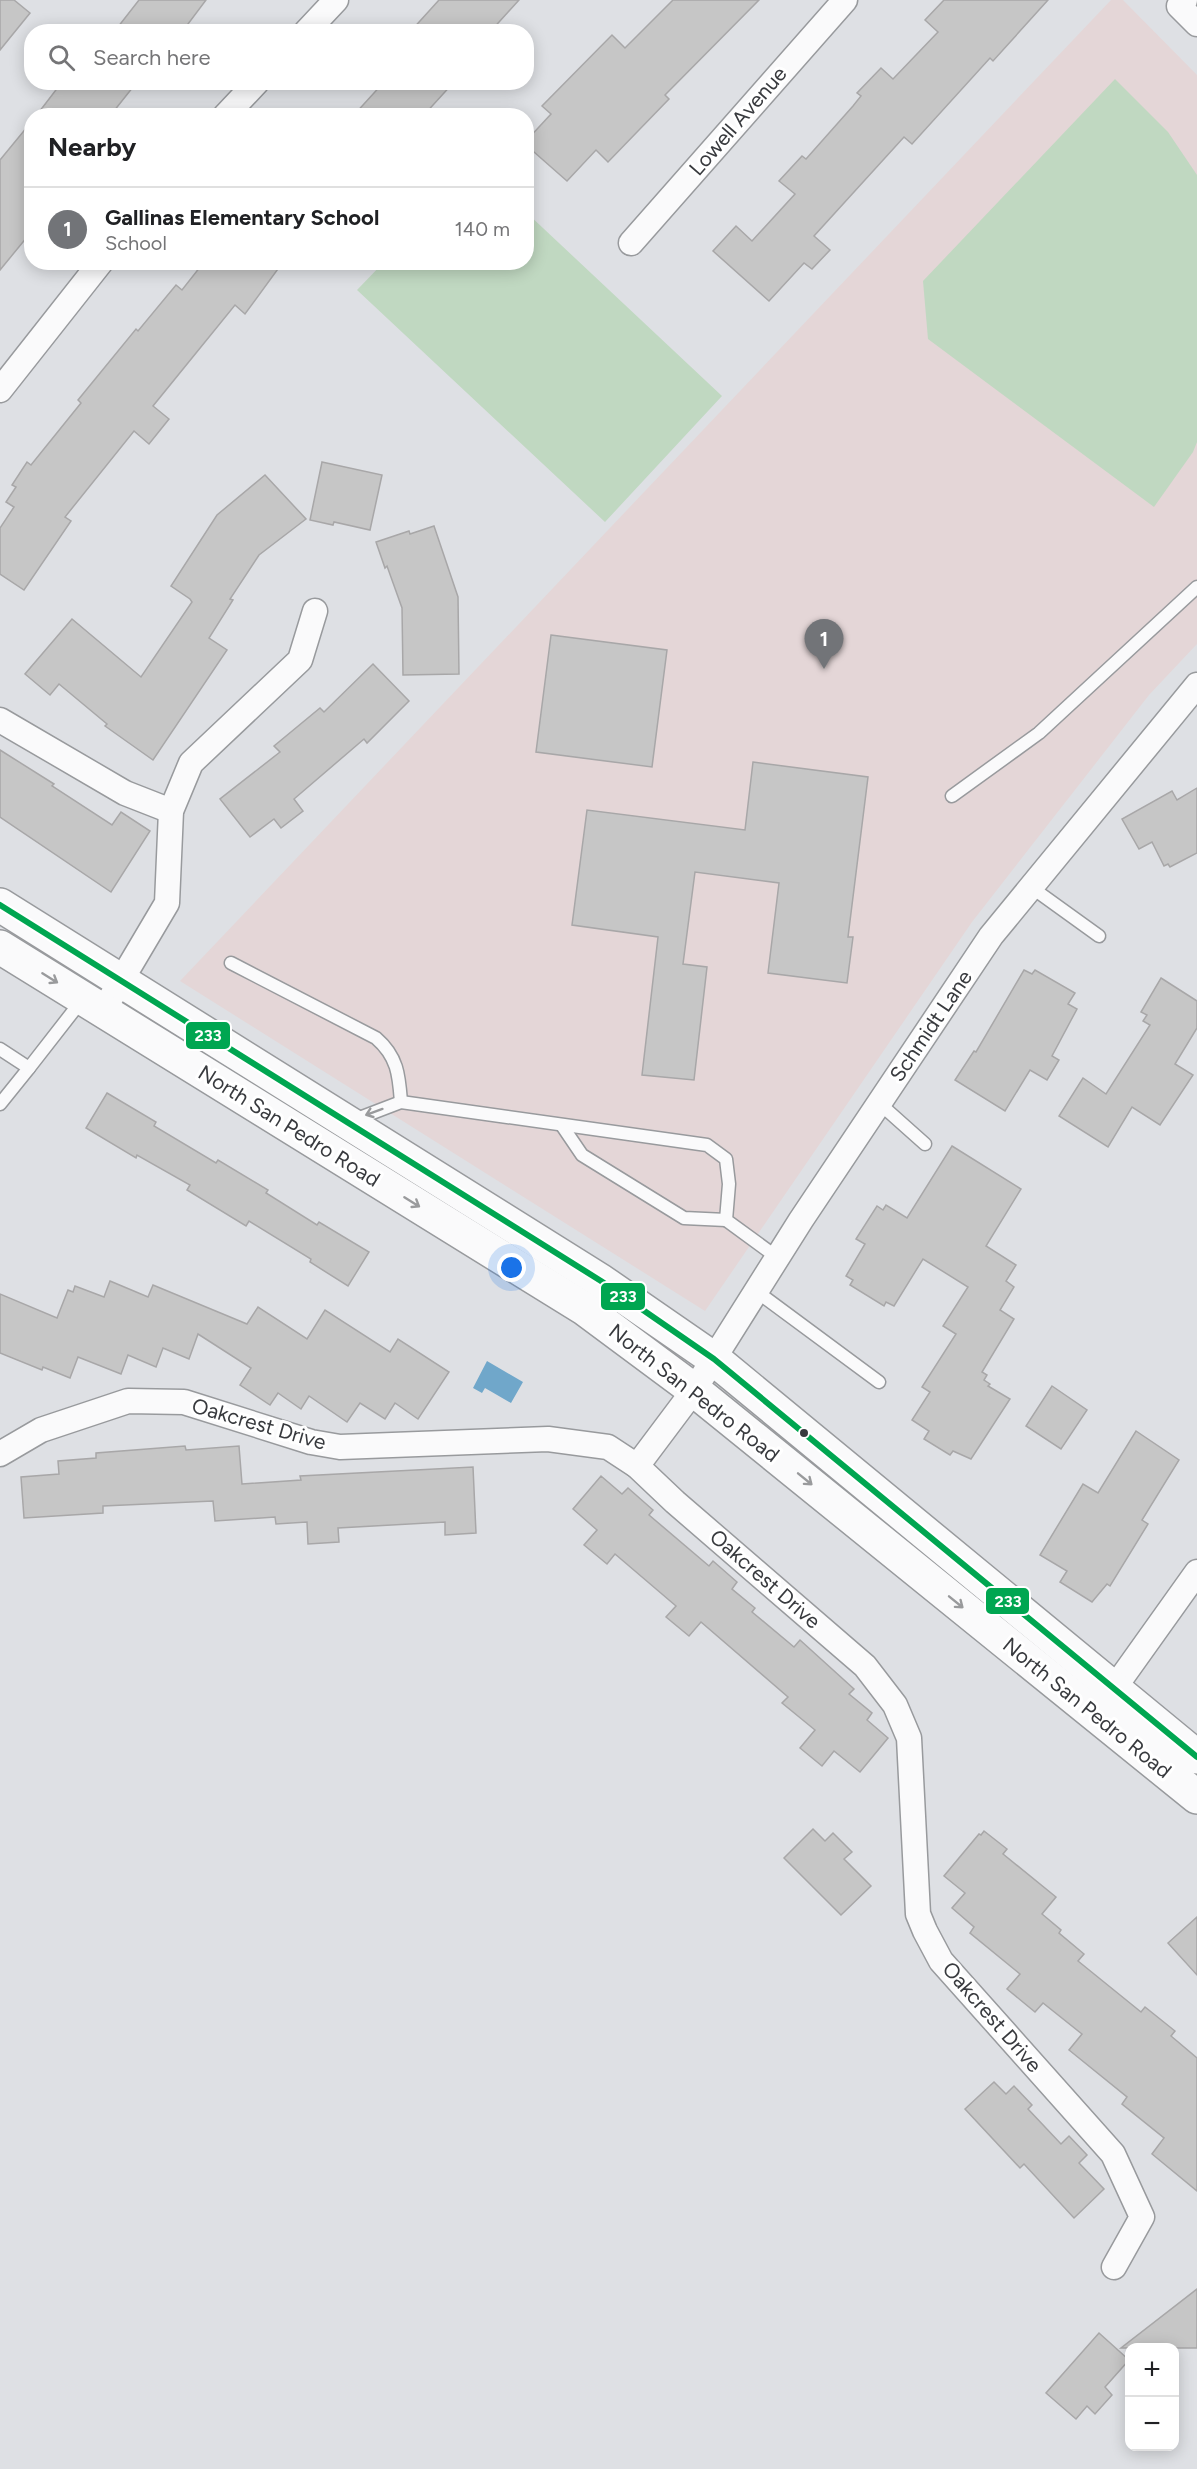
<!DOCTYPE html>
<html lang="en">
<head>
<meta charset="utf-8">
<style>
	:root { --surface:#fff; --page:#f2f2f2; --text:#202124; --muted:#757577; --line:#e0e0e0; --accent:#727478 }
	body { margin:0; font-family:Figtree,sans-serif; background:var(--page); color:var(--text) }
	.controls { position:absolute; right:18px; bottom:18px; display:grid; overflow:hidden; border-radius:12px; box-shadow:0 3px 15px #0003 }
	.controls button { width:54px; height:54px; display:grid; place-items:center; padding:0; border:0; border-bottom:2px solid var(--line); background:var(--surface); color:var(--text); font:30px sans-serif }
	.you { position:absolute; left:512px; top:1268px; width:21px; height:21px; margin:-15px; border:4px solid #fff; border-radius:50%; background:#1a73e8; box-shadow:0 0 0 9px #1a73e833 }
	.badge { display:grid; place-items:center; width:39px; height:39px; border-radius:50%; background:var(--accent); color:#fff; font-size:20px; font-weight:700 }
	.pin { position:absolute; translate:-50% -50px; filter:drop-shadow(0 2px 3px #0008) }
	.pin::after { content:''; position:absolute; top:32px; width:21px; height:18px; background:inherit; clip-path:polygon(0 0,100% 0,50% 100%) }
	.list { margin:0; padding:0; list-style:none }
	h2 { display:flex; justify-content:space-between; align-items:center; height:78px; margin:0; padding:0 24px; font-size:26px }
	h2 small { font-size:20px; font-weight:400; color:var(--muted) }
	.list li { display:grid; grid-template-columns:39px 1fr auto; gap:18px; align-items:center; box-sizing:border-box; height:84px; padding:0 24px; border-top:2px solid var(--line) }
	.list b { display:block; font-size:22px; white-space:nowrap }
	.list p { margin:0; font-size:20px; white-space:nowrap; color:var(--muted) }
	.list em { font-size:20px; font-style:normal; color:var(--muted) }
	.icon { flex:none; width:33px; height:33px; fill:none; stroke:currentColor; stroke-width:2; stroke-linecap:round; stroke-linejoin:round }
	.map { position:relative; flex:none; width:1197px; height:2469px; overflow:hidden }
	.search { position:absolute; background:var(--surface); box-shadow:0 3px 15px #0003; left:24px; top:24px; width:510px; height:66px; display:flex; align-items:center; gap:15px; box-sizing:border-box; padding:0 21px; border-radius:24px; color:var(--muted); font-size:22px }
	.panel { position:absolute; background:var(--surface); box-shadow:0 3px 15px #0003; left:24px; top:108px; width:510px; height:162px; border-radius:24px }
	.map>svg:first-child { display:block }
	.education { fill:#e4d6d7 }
	.green { fill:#c0d8c1 }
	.water { fill:#70a7ca }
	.building { fill:#c6c6c6; stroke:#a8a7a8; stroke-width:1.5 }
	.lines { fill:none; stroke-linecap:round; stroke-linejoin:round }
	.lane-casing { stroke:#989a9d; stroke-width:15 }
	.street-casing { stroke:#989a9d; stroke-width:27 }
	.secondary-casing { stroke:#989a9d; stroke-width:36 }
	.lane { stroke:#fafafb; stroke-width:12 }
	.street { stroke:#fafafb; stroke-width:24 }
	.secondary { stroke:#fafafb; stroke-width:33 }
	.bus-1-casing { stroke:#fff; stroke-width:10 }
	.bus-1 { stroke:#00a651; stroke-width:6 }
	.oneway { stroke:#999a9c }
	.bus-dot { fill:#383a3e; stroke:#fff; stroke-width:2 }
	.labels { text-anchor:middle; stroke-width:6; stroke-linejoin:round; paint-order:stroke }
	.street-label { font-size:21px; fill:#383a3e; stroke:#fff }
	.line-badge { stroke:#fff; stroke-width:2 }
	.badge-label { font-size:16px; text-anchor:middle; font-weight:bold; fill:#fff }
</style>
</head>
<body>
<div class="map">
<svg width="1197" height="2469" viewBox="0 0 1197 2469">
	<rect width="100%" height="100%" fill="#dee0e4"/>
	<path class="education" d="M1111,0H1123L1197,75V644L1149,695L972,922L705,1311L180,981Z"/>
	<g class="green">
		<path d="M1115,79L1168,132L1197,175V442L1193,452L1154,507L928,339L923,281Z"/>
		<path d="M527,213L722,396L605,522L357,290L383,263L526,262Z"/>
	</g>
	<path class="water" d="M487,1361L523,1382L511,1403L485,1388L482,1393L473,1388Z"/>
	<g class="building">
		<path d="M0,0H14L30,13L0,50Z"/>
		<path d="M139,0H206L182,32H114Z"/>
		<path d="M439,0H519L490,32H410Z"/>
		<path d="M673,0H759L665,95L669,99L608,162L596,150L567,181L526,145V141L551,114L542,106L612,35L625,48Z"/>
		<path d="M944,0H1048L993,61L990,58L912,144L904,137L814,236L830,250L812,269L804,263L769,301L713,251L736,226L752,241L795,194L779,181L802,156L806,159L853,106L861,96L857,93L881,68L893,79L938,32L925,20Z"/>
		<path d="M62,82H137L110,116H36Z"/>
		<path d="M384,82H454L423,116H353Z"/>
		<path d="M32,121V231L0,270V160Z"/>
		<path d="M204,262H283L245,314L235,305L153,406L169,419L149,444L134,431L65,517L71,521L24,590L0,574V528L14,507L6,502L16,487L12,485L27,462L31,465L81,403L78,400L136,329L138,331L176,285L182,290Z"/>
		<path d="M322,462L382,475L370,530L334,522L333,525L310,520Z"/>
		<path d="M265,475L306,519L259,555L230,599L233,600L209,638L227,650L153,760L105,726L107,724L59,684L50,695L25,674L72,619L141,677L192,602L190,599L171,586L217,515Z"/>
		<path d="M434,526L458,597L459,674L403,675L402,608L387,566L385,568L376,542L409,531L410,534Z"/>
		<path d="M551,635L667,650L652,767L536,752Z"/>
		<path d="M373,664L409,701L367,743L364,739L294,799L303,811L281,828L274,819L250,837L220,799L280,752L274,746L320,708L324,712Z"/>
		<path d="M0,750L54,784L52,786L112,825L121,812L150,831L111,892L0,817Z"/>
		<path d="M753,762L868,777L848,937H853L847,983L768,973L779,883L695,872L683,964L707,967L694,1080L642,1075L658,937L572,925L587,810L745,830Z"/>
		<path d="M1197,788V853L1170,867L1168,864L1164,866L1152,842L1139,849L1122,819L1172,791L1177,800Z"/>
		<path d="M1024,970L1032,974L1035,970L1075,993L1068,1004L1077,1009L1052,1056L1059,1060L1047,1080L1030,1070L1005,1111L955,1080L974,1051L976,1052Z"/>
		<path d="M1161,978L1197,1001V1028L1175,1064L1193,1075L1160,1125L1132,1107L1108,1147L1059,1116L1083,1078L1106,1094L1150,1025L1143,1021L1147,1015L1141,1012Z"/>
		<path d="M107,1093L156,1122L154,1126L216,1163L218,1160L268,1190L266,1193L317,1225L319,1222L369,1252L348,1286L310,1262L311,1259L249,1221L246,1226L187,1190L190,1185L137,1155L136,1158L86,1128Z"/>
		<path d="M952,1146L1021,1189L986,1246L1016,1265L1006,1281L1014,1287L1000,1310L1014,1319L982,1372L987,1375L984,1380L990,1384L988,1386L1010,1399L971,1459L953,1451L950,1455L924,1439L929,1431L912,1420L930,1392L922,1387L956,1334L943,1326L968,1287L923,1259L894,1306L886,1302L884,1306L850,1285L853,1280L846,1276L865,1244L856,1239L877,1206L883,1210L886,1205L907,1218Z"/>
		<path d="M110,1281L148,1297L153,1285L247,1324L258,1307L307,1339L325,1310L390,1352L398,1339L449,1372L418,1419L395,1403L385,1419L360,1403L347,1422L309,1396L301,1409L278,1393L270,1405L240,1385L251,1368L198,1334L189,1359L163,1348L156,1367L128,1355L121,1374L78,1357L70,1378L43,1367L42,1370L0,1353V1294L57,1318L68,1290L73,1292L75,1286L104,1297Z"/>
		<path d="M1052,1386L1087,1410L1061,1449L1026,1426Z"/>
		<path d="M1136,1431L1179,1460L1142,1520L1148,1524L1110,1586L1107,1584L1092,1602L1060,1582L1067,1571L1040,1555L1083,1484L1098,1493Z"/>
		<path d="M185,1446L186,1450L239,1446L242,1484L301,1480L300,1476L473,1467L476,1533L445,1535V1522L338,1528L339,1542L308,1544L307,1522L276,1524L275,1517L215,1521L213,1501L103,1506V1513L24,1518L21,1477L59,1474L58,1461L96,1458V1453Z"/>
		<path d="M601,1476L622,1494L628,1488L653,1510L649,1515L709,1566L713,1561L737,1582L732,1589L755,1608L752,1612L794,1647L800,1640L854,1689L849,1694L872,1713L867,1720L888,1738L860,1772L834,1751L822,1766L800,1748L815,1730L782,1703L788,1697L701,1622L689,1636L666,1617L676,1606L615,1554L607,1564L584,1545L597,1530L573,1509Z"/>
		<path d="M813,1829L825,1841L833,1833L852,1852L844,1859L871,1886L841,1915L784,1858Z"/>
		<path d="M984,1831L1007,1849L1003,1854L1056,1897L1042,1914L1061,1930L1059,1933L1084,1954L1078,1961L1141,2012L1145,2007L1175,2031L1171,2036L1197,2058V2191L1152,2154L1164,2138L1122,2104L1127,2097L1069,2050L1082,2034L1043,2003L1035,2012L1007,1989L1020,1974L970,1933L974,1927L952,1908L965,1893L944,1876L979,1834L981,1835Z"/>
		<path d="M1197,1917V1975L1168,1943Z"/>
		<path d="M994,2082L1006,2094L1014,2086L1032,2105L1028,2109L1061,2144L1069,2136L1087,2155L1079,2163L1104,2189L1074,2218L1024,2164L1020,2168L965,2109Z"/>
		<path d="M1197,2289V2348H1121Z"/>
		<path d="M1099,2333L1129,2360L1105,2387L1112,2395L1095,2414L1087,2406L1076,2419L1046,2393Z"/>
	</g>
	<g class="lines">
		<g class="lane-casing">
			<g id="lane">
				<path d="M952,796L1039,733L1197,587"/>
				<path d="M1031,887L1099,936"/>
				<path d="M231,963L376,1038C398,1057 399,1076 401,1102"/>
				<path d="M0,1049L29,1068L82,1000"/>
				<path d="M879,1103L925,1144"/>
				<path d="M0,1104L29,1068"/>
				<path d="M354,1120L401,1102L707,1145L726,1159L729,1184L726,1220L778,1258"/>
				<path d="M563,1127L582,1155L684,1218L726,1220"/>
				<path d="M756,1291L879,1382"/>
			</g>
		</g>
		<g class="street-casing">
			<g id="street">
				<path d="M1185,0L1179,6L1197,24"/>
				<path d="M306,32L336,0"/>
				<path d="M225,116L257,82"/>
				<path d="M631,243L845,0"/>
				<path d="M0,390L101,262"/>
				<path d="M0,720L125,793L171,811"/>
				<path d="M103,1011L167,903L171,811L191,763L300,660L315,611"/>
				<path d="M0,1454L41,1430L128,1401L184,1402L311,1442L340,1447L548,1439L608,1447L637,1466L675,1502L865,1666L895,1705L909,1738L918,1914L925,1931L941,1961L1113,2154L1142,2217L1114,2267"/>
				<path d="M637,1466L694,1390L801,1220L991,936L1197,685"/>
				<path d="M1105,1701L1197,1572"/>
			</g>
		</g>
		<g class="secondary-casing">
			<g id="secondary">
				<path d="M0,905L601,1281L714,1359L1197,1757"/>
				<path d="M0,947L585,1309L694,1390L1197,1797"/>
			</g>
		</g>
		<use href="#lane" class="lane"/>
		<use href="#street" class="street"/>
		<use href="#secondary" class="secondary"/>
		<g class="bus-1-casing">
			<path id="bus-1" d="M0,905L601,1281L714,1359L1197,1757"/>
		</g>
		<use href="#bus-1" class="bus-1"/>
	</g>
	<defs><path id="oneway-shaft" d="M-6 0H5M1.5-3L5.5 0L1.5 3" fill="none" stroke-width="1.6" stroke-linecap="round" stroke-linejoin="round" transform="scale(1.5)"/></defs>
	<g class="oneway">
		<use href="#oneway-shaft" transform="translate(50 978) rotate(32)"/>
		<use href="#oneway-shaft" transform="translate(374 1112) rotate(160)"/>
		<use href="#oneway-shaft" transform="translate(412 1202) rotate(32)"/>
		<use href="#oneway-shaft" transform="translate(805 1479) rotate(39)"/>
		<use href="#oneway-shaft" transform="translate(956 1602) rotate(39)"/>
	</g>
	<circle class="bus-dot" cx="804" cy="1433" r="5"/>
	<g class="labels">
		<g class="street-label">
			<text transform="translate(738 121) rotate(-49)" y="7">Lowell Avenue</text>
			<text transform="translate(931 1026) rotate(-56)" y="7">Schmidt Lane</text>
			<text transform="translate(289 1126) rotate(32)" y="7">North San Pedro Road</text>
			<text transform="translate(694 1393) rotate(38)" y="7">North San Pedro Road</text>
			<text transform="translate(259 1424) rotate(16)" y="7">Oakcrest Drive</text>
			<text transform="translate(765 1579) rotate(41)" y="7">Oakcrest Drive</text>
			<text transform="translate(1087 1708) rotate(39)" y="7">North San Pedro Road</text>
			<text transform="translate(992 2017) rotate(49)" y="7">Oakcrest Drive</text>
		</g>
	</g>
	<g class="line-badge">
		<rect x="185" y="1021" width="46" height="29" rx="6" fill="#00a651"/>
		<rect x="600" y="1282" width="46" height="29" rx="6" fill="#00a651"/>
		<rect x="985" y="1587" width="45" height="28" rx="6" fill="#00a651"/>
	</g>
	<g class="badge-label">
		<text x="208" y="1041">233</text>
		<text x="623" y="1302">233</text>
		<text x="1008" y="1607">233</text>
	</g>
</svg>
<div class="controls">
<button>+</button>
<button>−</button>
</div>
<div class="you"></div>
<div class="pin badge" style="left:824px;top:669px">1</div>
<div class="search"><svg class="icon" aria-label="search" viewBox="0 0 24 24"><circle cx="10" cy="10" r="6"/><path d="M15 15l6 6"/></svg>Search here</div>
<section class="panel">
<h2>Nearby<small></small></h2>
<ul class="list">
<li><span class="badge">1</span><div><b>Gallinas Elementary School</b><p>School</p></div><em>140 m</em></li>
</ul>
</section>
</div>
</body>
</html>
